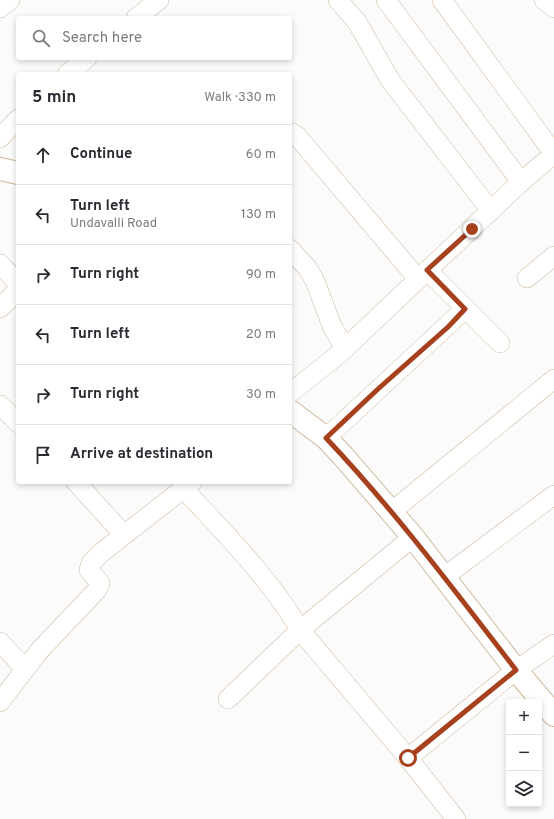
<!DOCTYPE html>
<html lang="en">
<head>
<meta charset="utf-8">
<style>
	:root { --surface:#fff; --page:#f7f7f7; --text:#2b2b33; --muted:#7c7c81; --line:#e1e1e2 }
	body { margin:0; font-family:Overpass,sans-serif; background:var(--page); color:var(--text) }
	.controls { position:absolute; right:12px; bottom:12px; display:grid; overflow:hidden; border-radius:4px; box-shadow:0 2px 6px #0003 }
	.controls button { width:36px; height:36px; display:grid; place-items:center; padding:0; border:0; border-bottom:1px solid var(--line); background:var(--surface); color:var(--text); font:20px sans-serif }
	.stop { position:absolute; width:12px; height:12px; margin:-9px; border:3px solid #a7401d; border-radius:50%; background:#fff }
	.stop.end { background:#a7401d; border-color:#fff; box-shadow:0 1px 4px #0008 }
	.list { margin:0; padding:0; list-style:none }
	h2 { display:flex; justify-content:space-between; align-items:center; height:52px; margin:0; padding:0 16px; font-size:17px }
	h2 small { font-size:13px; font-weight:400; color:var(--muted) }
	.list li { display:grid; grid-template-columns:26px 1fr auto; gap:12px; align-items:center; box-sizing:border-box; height:60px; padding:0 16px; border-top:1px solid var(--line) }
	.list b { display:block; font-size:15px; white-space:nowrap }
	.list p { margin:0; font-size:13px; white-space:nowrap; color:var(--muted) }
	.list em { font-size:13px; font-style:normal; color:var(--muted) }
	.icon { flex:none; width:22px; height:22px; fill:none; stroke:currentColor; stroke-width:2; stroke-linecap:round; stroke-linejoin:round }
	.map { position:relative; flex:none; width:554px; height:819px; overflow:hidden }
	.search { position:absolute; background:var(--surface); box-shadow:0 2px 6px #0003; left:16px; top:16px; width:276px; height:44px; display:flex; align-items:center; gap:10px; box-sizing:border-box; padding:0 14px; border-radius:4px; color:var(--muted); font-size:15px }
	.panel { position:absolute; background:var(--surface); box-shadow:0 2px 6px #0003; left:16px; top:72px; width:276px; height:412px; border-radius:4px }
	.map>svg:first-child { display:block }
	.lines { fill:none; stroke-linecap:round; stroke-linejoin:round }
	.minor-casing { stroke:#d1b79b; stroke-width:20 }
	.major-casing { stroke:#d1b79b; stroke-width:24 }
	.minor { stroke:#fff; stroke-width:19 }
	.major { stroke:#fff; stroke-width:22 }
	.route { stroke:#a7401d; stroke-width:5 }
</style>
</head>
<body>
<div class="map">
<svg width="554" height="819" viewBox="0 0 554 819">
	<rect width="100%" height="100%" fill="#fbfbfb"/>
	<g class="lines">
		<g class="minor-casing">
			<g id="minor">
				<path d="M338,0L357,22L390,80L491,211"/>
				<path d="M386,0L521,182"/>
				<path d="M442,0L554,154"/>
				<path d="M544,0L554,8"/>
				<path d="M0,8L10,0"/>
				<path d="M136,18L159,0"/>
				<path d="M67,74L87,58"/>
				<path d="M290,132L297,136L418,279"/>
				<path d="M0,138L18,119"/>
				<path d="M290,249L308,269L315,281L332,326L345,349"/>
				<path d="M0,264C22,288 24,285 0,308"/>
				<path d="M427,270L500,343"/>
				<path d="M527,278L554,256"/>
				<path d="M290,393L338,355L521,182L554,154"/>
				<path d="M0,405L18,423"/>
				<path d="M326,438L465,309"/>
				<path d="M76,482L124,535"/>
				<path d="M184,489C225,534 269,577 300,630L408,758L456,819"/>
				<path d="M391,512L554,379"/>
				<path d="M444,577L554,495"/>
				<path d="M0,642L25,669"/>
				<path d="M228,699L300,630L413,537"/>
				<path d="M0,702L40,650L97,590L100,583L89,570L91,563L101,553L192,482"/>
				<path d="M408,758L516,670L554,644"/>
			</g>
		</g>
		<g class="major-casing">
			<g id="major">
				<path d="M0,169L18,173"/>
				<path d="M290,411L326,438L343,456L413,537L516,670L554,715"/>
			</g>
		</g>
		<use href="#minor" class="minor"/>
		<use href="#major" class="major"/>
	</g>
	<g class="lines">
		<path class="route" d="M408,758L516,670C455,591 395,511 326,438L378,389L448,327L465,309L427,270L472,229"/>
	</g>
</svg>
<div class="controls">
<button>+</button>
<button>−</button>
<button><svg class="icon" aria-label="layers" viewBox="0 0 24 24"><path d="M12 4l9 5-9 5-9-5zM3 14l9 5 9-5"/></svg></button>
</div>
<div class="stop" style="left:408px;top:758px"></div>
<div class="stop end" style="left:472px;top:229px"></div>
<div class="search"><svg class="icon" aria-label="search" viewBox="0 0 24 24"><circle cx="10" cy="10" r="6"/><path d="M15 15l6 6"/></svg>Search here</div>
<section class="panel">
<h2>5 min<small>Walk · 330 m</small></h2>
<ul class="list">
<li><svg class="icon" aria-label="ahead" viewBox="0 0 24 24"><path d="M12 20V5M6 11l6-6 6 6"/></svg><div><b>Continue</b></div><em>60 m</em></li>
<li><svg class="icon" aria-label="left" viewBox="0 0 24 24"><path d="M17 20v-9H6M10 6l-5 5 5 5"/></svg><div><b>Turn left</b><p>Undavalli Road</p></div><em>130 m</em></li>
<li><svg class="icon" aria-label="right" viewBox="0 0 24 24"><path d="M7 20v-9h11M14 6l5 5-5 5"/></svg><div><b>Turn right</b></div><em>90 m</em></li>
<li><svg class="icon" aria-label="left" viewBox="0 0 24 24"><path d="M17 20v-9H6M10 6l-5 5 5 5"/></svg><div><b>Turn left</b></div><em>20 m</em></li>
<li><svg class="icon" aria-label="right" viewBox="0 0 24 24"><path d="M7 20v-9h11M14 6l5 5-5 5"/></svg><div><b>Turn right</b></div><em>30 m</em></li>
<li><svg class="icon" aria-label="arrive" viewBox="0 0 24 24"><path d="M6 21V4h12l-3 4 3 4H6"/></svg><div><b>Arrive at destination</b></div></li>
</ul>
</section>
</div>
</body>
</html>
